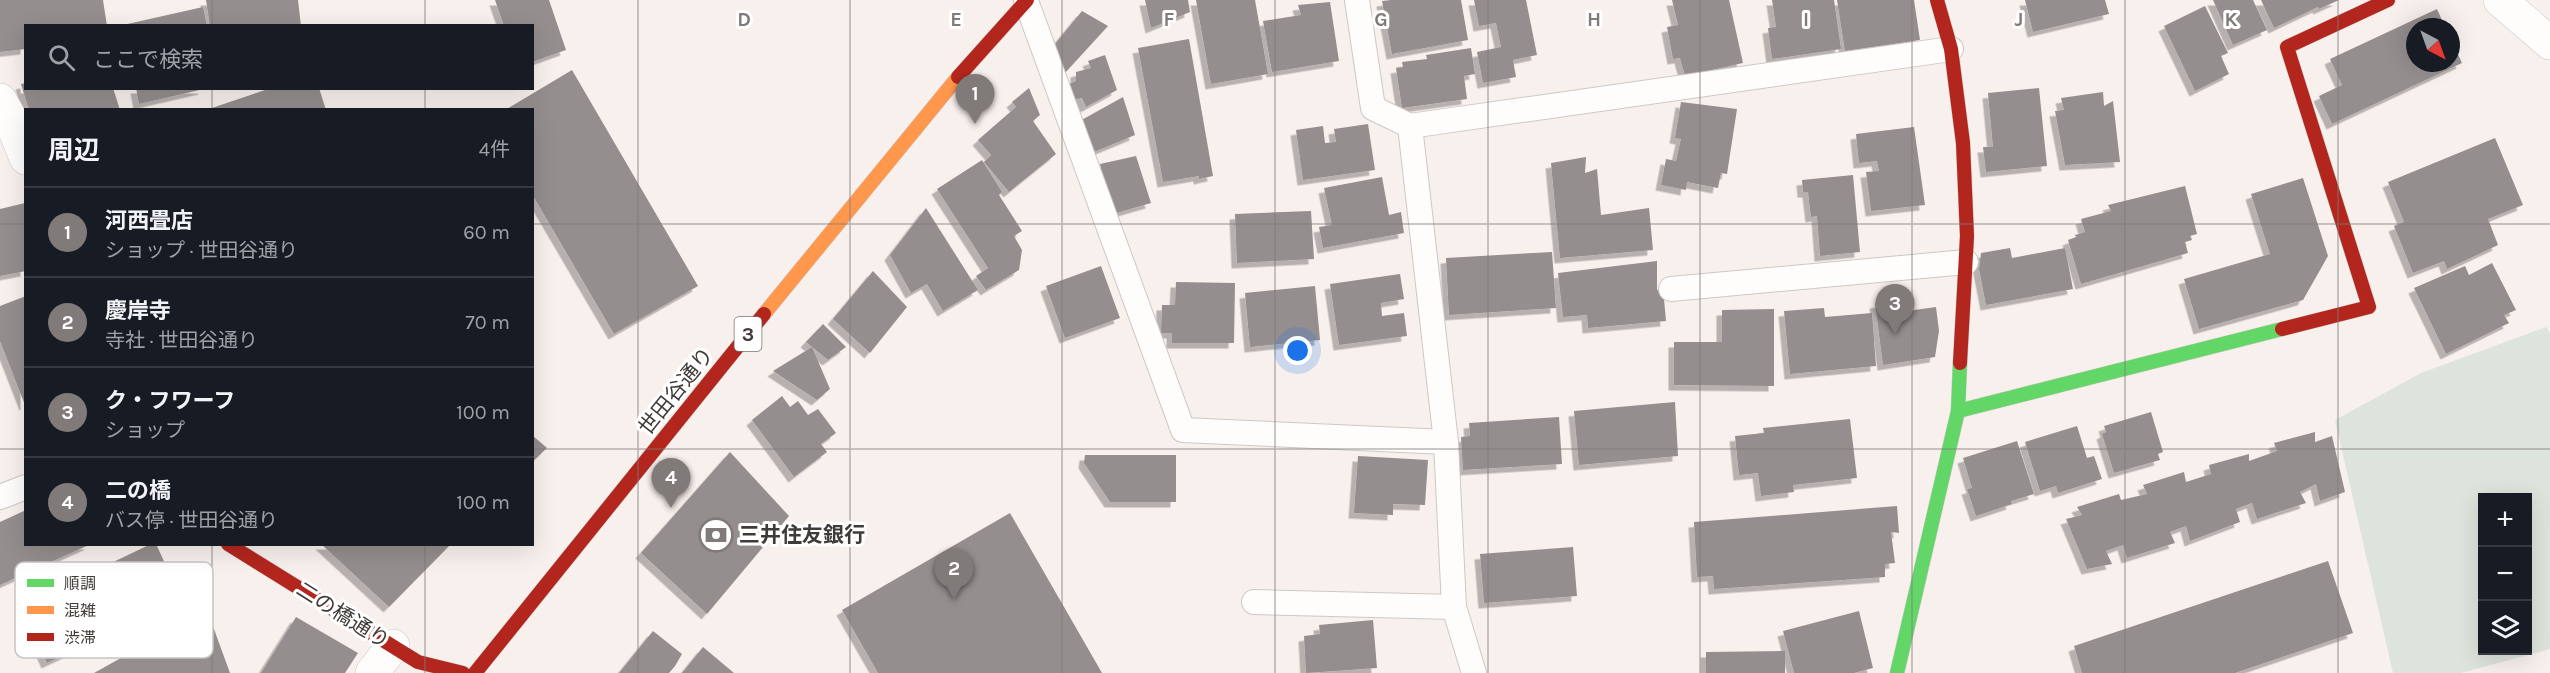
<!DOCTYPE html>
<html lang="ja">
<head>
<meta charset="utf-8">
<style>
	:root { --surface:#171b24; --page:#20242c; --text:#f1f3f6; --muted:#9ea1a6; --line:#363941; --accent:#807a78 }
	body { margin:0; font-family:Karla,"Noto Sans JP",sans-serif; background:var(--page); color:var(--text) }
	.controls { position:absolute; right:18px; bottom:18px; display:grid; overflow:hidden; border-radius:0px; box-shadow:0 6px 24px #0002 }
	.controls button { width:54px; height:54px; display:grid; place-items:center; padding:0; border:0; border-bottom:2px solid var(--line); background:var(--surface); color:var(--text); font:30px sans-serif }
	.compass { position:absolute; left:2406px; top:18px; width:54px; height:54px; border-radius:50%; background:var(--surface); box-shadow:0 6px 24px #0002; rotate:139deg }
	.you { position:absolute; left:1298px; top:351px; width:21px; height:21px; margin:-15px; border:4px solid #fff; border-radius:50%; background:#1a73e8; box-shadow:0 0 0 9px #1a73e833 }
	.badge { display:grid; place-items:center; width:39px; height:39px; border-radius:50%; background:var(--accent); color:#fff; font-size:20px; font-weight:700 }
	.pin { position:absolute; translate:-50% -50px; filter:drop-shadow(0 2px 3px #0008) }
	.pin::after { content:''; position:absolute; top:32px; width:21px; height:18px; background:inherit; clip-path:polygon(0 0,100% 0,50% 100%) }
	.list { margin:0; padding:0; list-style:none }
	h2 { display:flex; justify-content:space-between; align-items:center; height:78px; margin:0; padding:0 24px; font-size:26px }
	h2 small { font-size:20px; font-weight:400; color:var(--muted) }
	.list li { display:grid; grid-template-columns:39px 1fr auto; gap:18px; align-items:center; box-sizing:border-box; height:90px; padding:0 24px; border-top:2px solid var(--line) }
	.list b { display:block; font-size:22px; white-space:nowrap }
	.list p { margin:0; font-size:20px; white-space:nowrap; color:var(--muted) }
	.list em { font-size:20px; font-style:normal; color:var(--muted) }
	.icon { flex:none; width:33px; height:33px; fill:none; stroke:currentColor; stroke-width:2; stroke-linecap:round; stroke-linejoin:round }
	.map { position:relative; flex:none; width:2550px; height:673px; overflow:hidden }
	.search { position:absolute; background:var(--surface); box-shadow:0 6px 24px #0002; left:24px; top:24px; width:510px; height:66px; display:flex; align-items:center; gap:15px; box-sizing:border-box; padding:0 21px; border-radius:0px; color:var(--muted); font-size:22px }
	.panel { position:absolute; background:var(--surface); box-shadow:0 6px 24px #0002; left:24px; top:108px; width:510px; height:438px; border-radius:0px }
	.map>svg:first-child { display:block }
	.green { fill:#dde4dc; fill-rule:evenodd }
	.building { fill:#948e8e; filter:url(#shadow) }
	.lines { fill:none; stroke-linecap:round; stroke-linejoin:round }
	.lane-casing { stroke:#cec8c5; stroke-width:26 }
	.street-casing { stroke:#cec8c5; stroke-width:34 }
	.fast-casing { stroke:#cec8c5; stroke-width:15 }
	.slow-casing { stroke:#cec8c5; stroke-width:15 }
	.jam-casing { stroke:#cec8c5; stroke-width:15 }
	.lane { stroke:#fefdfc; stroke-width:24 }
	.street { stroke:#fefdfc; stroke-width:33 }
	.fast { stroke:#63d668; stroke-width:14 }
	.slow { stroke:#ff974d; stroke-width:14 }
	.jam { stroke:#b3261e; stroke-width:14 }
	.grid { fill:none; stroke:#807a78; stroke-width:1.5; stroke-opacity:0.55 }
	.labels { text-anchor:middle; stroke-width:6; stroke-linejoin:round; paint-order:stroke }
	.shield { fill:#fff; stroke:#797674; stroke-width:1.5 }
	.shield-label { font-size:20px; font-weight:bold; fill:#403b39 }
	.street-label { font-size:21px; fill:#403b39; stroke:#fff }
	.poi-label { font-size:21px; font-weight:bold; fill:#403b39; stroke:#fff; text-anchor:start }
	.key { fill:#fff; stroke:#c6c4c4; stroke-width:1.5 }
	.key-label { font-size:16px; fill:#403b39 }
	.grid-label { font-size:20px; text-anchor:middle; font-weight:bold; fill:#807a78; stroke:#fff; stroke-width:6; stroke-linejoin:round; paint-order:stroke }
</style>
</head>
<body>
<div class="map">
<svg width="2550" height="673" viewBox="0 0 2550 673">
	<defs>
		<filter id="shadow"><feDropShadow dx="-5.5" dy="5.5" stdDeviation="0" flood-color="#0004"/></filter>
	</defs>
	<rect width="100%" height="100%" fill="#f8f0ed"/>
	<path class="green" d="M2546,327L2550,333V649L2461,673H2393L2335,420L2421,373ZM2482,498H2528V650H2482Z"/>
	<g class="building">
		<path d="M0,0H103L107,26H26V49L0,52Z"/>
		<path d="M206,0H298L301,26H210Z"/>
		<path d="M495,0H549L566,50L532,62V26H504Z"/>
		<path d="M1145,0H1188L1190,12L1151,28Z"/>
		<path d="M1196,0H1255L1268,74L1211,84Z"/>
		<path d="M1391,0H1461L1468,40L1392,54L1382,1Z"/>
		<path d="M1474,0H1526L1537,55L1513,60L1516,77L1483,83L1477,52L1501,47L1496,23L1479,26Z"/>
		<path d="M1672,0H1729L1743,63L1685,76L1680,58L1673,59L1667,27L1678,25Z"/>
		<path d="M1772,0H1834L1841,49L1772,59L1768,28L1776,27Z"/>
		<path d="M1837,0H1914L1920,40L1845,51Z"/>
		<path d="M2025,0H2105L2109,14L2033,32Z"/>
		<path d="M2213,0H2253L2267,30L2233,45Z"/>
		<path d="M2261,0H2339L2319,9L2318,7L2274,28Z"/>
		<path d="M1330,2L1339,61L1272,72L1263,21L1301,15L1298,5Z"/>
		<path d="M2205,6L2228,53L2221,56L2229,74L2195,91L2164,26Z"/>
		<path d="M203,7L207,26H123V25Z"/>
		<path d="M2437,9L2445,27H2415V63H2451V39L2462,63L2332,124L2319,96L2342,85L2330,59Z"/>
		<path d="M1082,11L1108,26L1064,74L1046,55Z"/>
		<path d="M1189,39L1213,176L1199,179V176L1163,182L1138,48Z"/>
		<path d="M1471,48L1475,74L1464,76L1467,99L1402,108L1396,68L1403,67L1402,62L1427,59L1426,55Z"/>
		<path d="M1105,55L1117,90L1086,107L1082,98L1071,100L1067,85L1076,81V72L1091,68L1088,61Z"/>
		<path d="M572,70L698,286L614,334L532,194V110H505Z"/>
		<path d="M26,83V88H113L120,110H29L21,84Z"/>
		<path d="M136,88H204V89L139,104Z"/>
		<path d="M271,88H319L326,110H206Z"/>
		<path d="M1029,88L1040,115L1033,121L1056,154L1009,192L984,162L991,155L978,140L1016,107L1012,102Z"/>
		<path d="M2039,88L2047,166L1986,172L1983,147H1993L1988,93Z"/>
		<path d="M2103,92L2104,106L2113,101L2120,162L2065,165L2055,111L2064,110L2061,98Z"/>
		<path d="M1123,97L1135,135L1094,152L1078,122Z"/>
		<path d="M1681,102L1737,109L1727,174L1721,173L1718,188L1687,182L1686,190L1661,185L1666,159L1676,161L1681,139L1675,138Z"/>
		<path d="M1368,124L1375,170L1303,180L1296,130L1323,126L1325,143L1336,142L1334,129Z"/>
		<path d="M1914,127L1925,205L1871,211L1866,172L1879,171L1877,161L1859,163L1856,134Z"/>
		<path d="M2495,138L2523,205L2488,219L2498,245L2447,269L2444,261L2413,273L2394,226L2404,222L2388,182Z"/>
		<path d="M1136,156L1151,203L1113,214L1100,164Z"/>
		<path d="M1586,157L1585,173L1597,169L1601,215L1649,208L1653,250L1560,258L1551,163Z"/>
		<path d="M982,160L1002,192L999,195L1022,231L1014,236L1022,250L1019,270L986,290L976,276L988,268L937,189Z"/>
		<path d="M1853,175L1860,252L1820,256L1817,216L1811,217L1808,192H1803L1802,180Z"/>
		<path d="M1382,177L1389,215L1401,212L1404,233L1323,248L1319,227L1332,225L1324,188Z"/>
		<path d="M2303,178L2328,256L2303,300L2199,329L2184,279L2270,254L2251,194Z"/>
		<path d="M2185,186L2197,234L2190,236L2192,240L2185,242L2188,253L2081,284L2068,240L2076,237L2075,235L2085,232L2081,219L2111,211L2108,205Z"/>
		<path d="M25,203L26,271L0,276V209Z"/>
		<path d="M926,208L978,290L943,311L927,284L911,293L890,255Z"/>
		<path d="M1311,211L1314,259L1237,263L1235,214Z"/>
		<path d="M2010,248L2012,258L2065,248L2073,289L1986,305L1979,269L1981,253Z"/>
		<path d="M1552,252L1556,308L1449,315L1446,258Z"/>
		<path d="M1657,261V290L1663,288L1666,321L1588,328L1587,315L1563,317L1558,273Z"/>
		<path d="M2492,263L2516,310L2504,315L2509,323L2446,354L2414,288L2465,266L2469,275Z"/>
		<path d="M1101,266L1120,318L1065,338L1046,286Z"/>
		<path d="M873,271L907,307L870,353L833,319Z"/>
		<path d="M1400,274L1404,299L1381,303L1382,316L1404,313L1407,336L1339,345L1330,284Z"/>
		<path d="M1176,282L1235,283L1234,343H1172V333H1161L1162,305H1175Z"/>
		<path d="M1315,286L1320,340L1250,347L1245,293Z"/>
		<path d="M26,296V405H25L0,341V306Z"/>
		<path d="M1906,298L1907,311L1936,307L1939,331L1935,357L1883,365L1875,303Z"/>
		<path d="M1824,308L1825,317L1872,313L1876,366L1790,374L1784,311Z"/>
		<path d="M1774,309V386L1674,385V342H1722V310Z"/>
		<path d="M823,324L846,347L828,360L806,342Z"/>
		<path d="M812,347L830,389L817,400L773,371Z"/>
		<path d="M782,396L790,407L798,401L808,415L818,409L836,433L821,444L827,452L794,477L752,420Z"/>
		<path d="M1675,402L1678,456L1579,465L1574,411Z"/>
		<path d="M2151,412L2163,452L2158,454L2160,460L2114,473L2102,434L2106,432L2104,426Z"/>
		<path d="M1559,417L1562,464L1463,470L1461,437L1470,436L1469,423Z"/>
		<path d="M1850,419L1857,478L1793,485L1794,492L1761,496L1758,473L1739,475L1735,436L1764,433L1763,428Z"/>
		<path d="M2077,426L2087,458L2094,456L2102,479L2058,493L2056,486L2040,491L2025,442Z"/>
		<path d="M2315,432V442L2332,436L2345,492L2320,501L2316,484L2300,492L2306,503L2257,519L2252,503L2236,509L2240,522L2190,541L2186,526L2170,532L2175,543L2127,558L2123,545L2106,551L2112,564L2087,569L2066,519L2082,515L2077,507L2119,494L2121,500L2147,494L2143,485L2184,472L2186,482L2211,474L2209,465L2249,454V461L2277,451L2274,443Z"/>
		<path d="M532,435L547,448L532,462Z"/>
		<path d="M2017,441L2034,494L2011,501L2012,504L1976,516L1967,489L1972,488L1963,458Z"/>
		<path d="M730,452L789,516L707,614L641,553Z"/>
		<path d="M1085,455H1176V502H1110L1084,463Z"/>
		<path d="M1358,456L1428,460L1425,505L1393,504V515L1354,513Z"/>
		<path d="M1897,506L1899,533L1891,532L1895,563L1885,564V577L1714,589L1713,576L1697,577L1694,522Z"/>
		<path d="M26,510V544H91L0,585V522Z"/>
		<path d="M1010,513L1102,673H878L842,610Z"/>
		<path d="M151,544H156L182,600L47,663L21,606Z"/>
		<path d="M321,544H451L389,607Z"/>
		<path d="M1573,547L1577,596L1484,603L1480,554Z"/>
		<path d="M2328,561L2353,633L2235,673H2082L2074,646Z"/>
		<path d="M207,610L230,673H94Z"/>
		<path d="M1859,611L1873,668L1854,673H1794L1783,631Z"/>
		<path d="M296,617L358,653L345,673H261Z"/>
		<path d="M1373,620L1377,668L1306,673L1304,636L1320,634L1319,625Z"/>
		<path d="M653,631L682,654L675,666L669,673H619Z"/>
		<path d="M703,647L734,673H682Z"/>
		<path d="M1785,651V673H1706V652Z"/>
	</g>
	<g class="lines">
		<g class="lane-casing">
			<g id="lane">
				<path d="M1357,0L1373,108L1410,126L1951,49"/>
				<path d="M1026,1L1183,430L1446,442"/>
				<path d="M1410,126L1446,442L1454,607L1474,673"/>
				<path d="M1671,289L1966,262"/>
				<path d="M0,497L26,487"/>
				<path d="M1254,602L1454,607"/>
			</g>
		</g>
		<g class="street-casing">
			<g id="street">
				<path d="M2500,0L2550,43"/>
				<path d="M0,100L8,114L26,158"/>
				<path d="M372,673L393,646"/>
			</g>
		</g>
		<g class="fast-casing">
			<g id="fast">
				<path d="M1958,411L2282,329"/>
				<path d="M1897,673L1958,411L1960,363"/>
			</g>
		</g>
		<g class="slow-casing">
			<path id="slow" d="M764,314L958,77"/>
		</g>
		<g class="jam-casing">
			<g id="jam">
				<path d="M1937,0L1951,49L1963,143L1967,236L1960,363"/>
				<path d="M958,77L1027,0"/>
				<path d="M2282,329L2369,307L2287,47L2388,0"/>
				<path d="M228,544L418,662L463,673"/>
				<path d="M475,673L764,314"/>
			</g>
		</g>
		<use href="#lane" class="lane"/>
		<use href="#street" class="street"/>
		<use href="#fast" class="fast"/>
		<use href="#slow" class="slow"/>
		<use href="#jam" class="jam"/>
	</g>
	<path class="grid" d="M212,0V26M425,0V26M638,0V673M850,0V673M1062,0V673M1275,0V673M1488,0V673M1700,0V673M1912,0V673M2125,0V673M2338,0V673M212,88V110M425,88V110M0,224H26M532,224H2550M0,449H26M532,449H2550M212,544V673M425,544V673"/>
	<defs>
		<g id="bank-ring" transform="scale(1.725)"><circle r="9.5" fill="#fff" stroke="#807a78" stroke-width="1.5"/><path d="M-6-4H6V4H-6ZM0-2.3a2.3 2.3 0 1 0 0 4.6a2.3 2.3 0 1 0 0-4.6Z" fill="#807a78"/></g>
	</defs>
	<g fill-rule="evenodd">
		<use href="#bank-ring" x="716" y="535"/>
	</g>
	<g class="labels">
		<rect class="shield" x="734.5" y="317" width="27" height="34" rx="4.5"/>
		<g class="shield-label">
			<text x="748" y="341">3</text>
		</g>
		<g class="street-label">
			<text transform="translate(676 391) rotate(-51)" y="7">世田谷通り</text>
			<text transform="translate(343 615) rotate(32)" y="7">二の橋通り</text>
		</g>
		<g class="poi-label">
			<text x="739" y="542">三井住友銀行</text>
		</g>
	</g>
	<rect x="15" y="562" width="198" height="96" rx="9" class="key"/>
	<rect x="27" y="579" width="27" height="8" fill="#63d668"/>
	<rect x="27" y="606" width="27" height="8" fill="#ff974d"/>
	<rect x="27" y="633" width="27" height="8" fill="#b3261e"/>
	<g class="key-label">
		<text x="64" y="589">順調</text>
		<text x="64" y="616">混雑</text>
		<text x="64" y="643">渋滞</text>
	</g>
	<g class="grid-label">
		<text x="744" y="26">D</text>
		<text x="956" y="26">E</text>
		<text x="1169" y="26">F</text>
		<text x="1381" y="26">G</text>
		<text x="1594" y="26">H</text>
		<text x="1806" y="26">I</text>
		<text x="2019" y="26">J</text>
		<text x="2231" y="26">K</text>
	</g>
</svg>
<div class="controls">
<button>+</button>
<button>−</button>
<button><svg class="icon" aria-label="layers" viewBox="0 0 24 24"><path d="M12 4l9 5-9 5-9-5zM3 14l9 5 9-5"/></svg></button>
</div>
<svg class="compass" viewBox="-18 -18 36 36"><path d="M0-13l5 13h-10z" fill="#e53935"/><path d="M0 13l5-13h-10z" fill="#9ea1a6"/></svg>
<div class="you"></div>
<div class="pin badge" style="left:975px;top:124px">1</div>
<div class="pin badge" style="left:954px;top:599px">2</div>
<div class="pin badge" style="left:1895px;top:334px">3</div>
<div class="pin badge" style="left:671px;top:508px">4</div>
<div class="search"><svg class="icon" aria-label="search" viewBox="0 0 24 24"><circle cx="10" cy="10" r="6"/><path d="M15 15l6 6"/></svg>ここで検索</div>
<section class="panel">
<h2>周辺<small>4件</small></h2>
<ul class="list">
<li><span class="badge">1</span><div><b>河西畳店</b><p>ショップ · 世田谷通り</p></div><em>60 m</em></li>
<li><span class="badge">2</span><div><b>慶岸寺</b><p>寺社 · 世田谷通り</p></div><em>70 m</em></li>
<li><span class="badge">3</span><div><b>ク・フワーフ</b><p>ショップ</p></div><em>100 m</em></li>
<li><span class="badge">4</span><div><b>二の橋</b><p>バス停 · 世田谷通り</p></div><em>100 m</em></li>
</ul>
</section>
</div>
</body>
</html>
